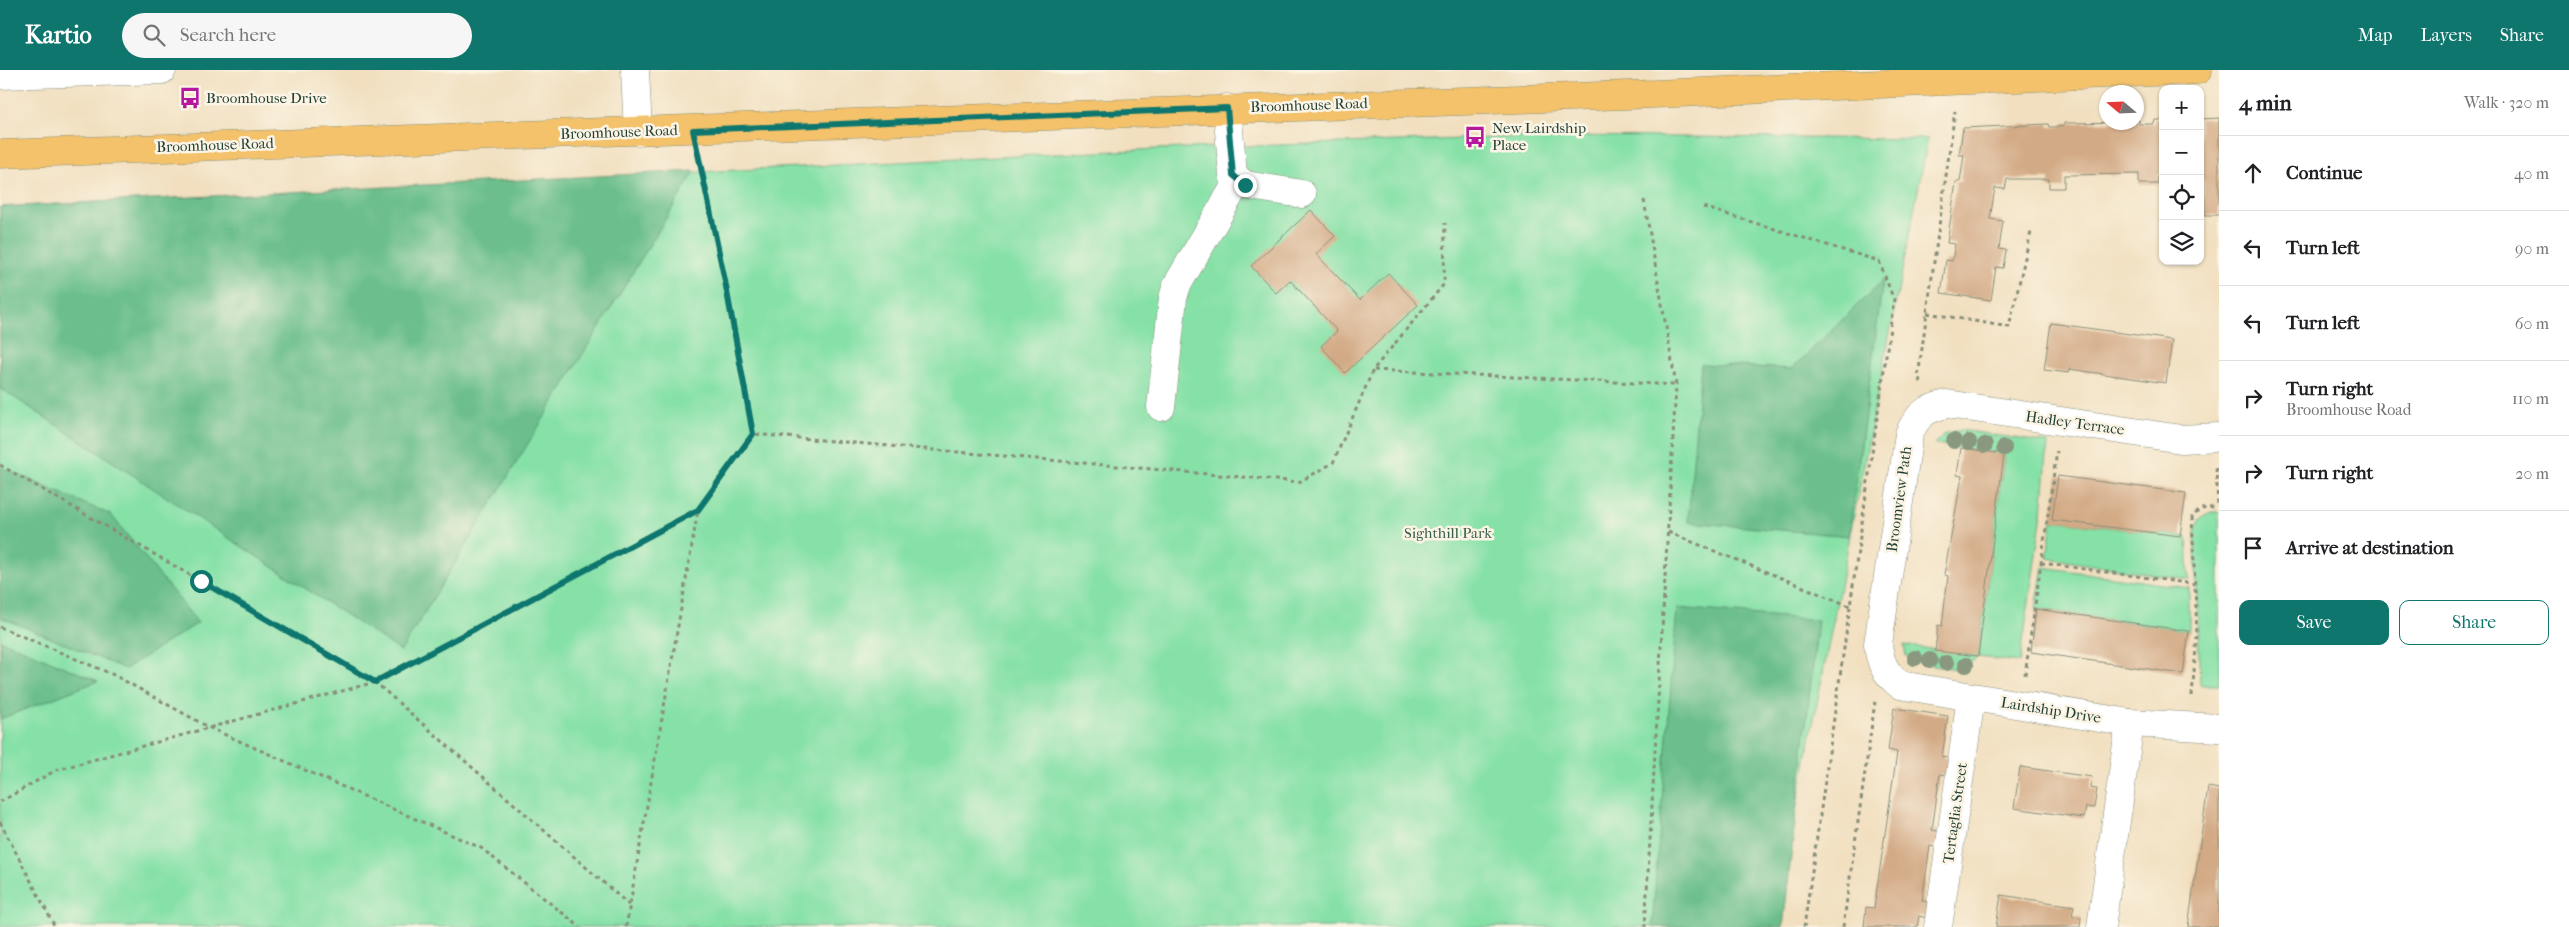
<!DOCTYPE html>
<html lang="en">
<head>
<meta charset="utf-8">
<style>
	:root { --surface:#fff; --page:#f6f6f6; --text:#202124; --muted:#757577; --line:#e0e0e0; --accent:#0f766e }
	body { margin:0; font-family:"IM FELL French Canon",serif; background:var(--page); color:var(--text) }
	.controls { position:absolute; right:15px; top:15px; display:grid; overflow:hidden; border-radius:10px; box-shadow:0 1px 4px #0004 }
	.controls button { width:45px; height:45px; display:grid; place-items:center; padding:0; border:0; border-bottom:1px solid var(--line); background:var(--surface); color:var(--text); font:25px sans-serif }
	.compass { position:absolute; left:2099px; top:15px; width:45px; height:45px; border-radius:50%; background:var(--surface); box-shadow:0 1px 4px #0004; rotate:289deg }
	.stop { position:absolute; width:15px; height:15px; margin:-11px; border:4px solid #0f766e; border-radius:50%; background:#fff }
	.stop.end { background:#0f766e; border-color:#fff; box-shadow:0 1px 5px #0008 }
	.list { margin:0; padding:0; list-style:none }
	h2 { display:flex; justify-content:space-between; align-items:center; height:65px; margin:0; padding:0 20px; font-size:21px }
	h2 small { font-size:16px; font-weight:400; color:var(--muted) }
	.list li { display:grid; grid-template-columns:32px 1fr auto; gap:15px; align-items:center; box-sizing:border-box; height:75px; padding:0 20px; border-top:1px solid var(--line) }
	.list b { display:block; font-size:19px; white-space:nowrap }
	.list p { margin:0; font-size:16px; white-space:nowrap; color:var(--muted) }
	.list em { font-size:16px; font-style:normal; color:var(--muted) }
	.actions { display:flex; gap:10px; padding:15px 20px }
	.actions a { flex:1; padding:11px 0; border:1px solid var(--accent); border-radius:10px; text-align:center; font-size:18px; color:var(--accent) }
	.actions .main { background:var(--accent); color:#fff }
	.icon { flex:none; width:28px; height:28px; fill:none; stroke:currentColor; stroke-width:2; stroke-linecap:round; stroke-linejoin:round }
	.map { position:relative; flex:none; width:2219px; height:857px; overflow:hidden }
	header { display:flex; align-items:center; gap:30px; box-sizing:border-box; height:70px; padding:0 25px; background:var(--accent); color:#fff }
	header strong { font-size:24px }
	nav { display:flex; gap:28px; margin-inline-start:auto; font-size:18px }
	.search { width:350px; height:45px; background:var(--page); display:flex; align-items:center; gap:12px; box-sizing:border-box; padding:0 18px; border-radius:28px; color:var(--muted); font-size:19px }
	main { display:flex }
	aside { flex:1; background:var(--surface) }
	.map>svg:first-child { display:block }
	.green { fill:#86e1a7; stroke:#528f6e }
	.forest { fill:#6cbf8c; stroke:#467e60 }
	.building { fill:#d3aa86 }
	.lines { fill:none; stroke-linecap:round; stroke-linejoin:round }
	.minor-casing { stroke:#888e7a; stroke-width:29 }
	.major-casing { stroke:#888e7a; stroke-width:29 }
	.path { stroke:#888e7a; stroke-width:3; stroke-dasharray:4 4; stroke-linecap:butt }
	.minor { stroke:#fff; stroke-width:28 }
	.major { stroke:#f4c26a; stroke-width:28 }
	.tree { fill:#89987f }
	.route { stroke:#0f766e; stroke-width:6 }
	.labels { text-anchor:middle; stroke-width:5; stroke-linejoin:round; paint-order:stroke }
	.poi-label { font-size:15px; fill:#1f3d34; stroke:#fcf5e5; text-anchor:start }
	.street-label { font-size:15px; fill:#1f3d34; stroke:#fcf5e5 }
	.park-label { font-size:15px; fill:#345e4b; stroke:#fcf5e5 }
</style>
</head>
<body>
<header>
<strong>Kartio</strong>
<div class="search"><svg class="icon" aria-label="search" viewBox="0 0 24 24"><circle cx="10" cy="10" r="6"/><path d="M15 15l6 6"/></svg>Search here</div>
<nav><a>Map</a><a>Layers</a><a>Share</a></nav>
</header>
<main>
<div class="map">
<svg width="2219" height="857" viewBox="0 0 2219 857">
	<rect width="100%" height="100%" fill="#fcf5e5"/>
	<filter id="ink" filterUnits="userSpaceOnUse"><feTurbulence type="fractalNoise" baseFrequency=".02" numOctaves="2"/><feDisplacementMap in="SourceGraphic" scale="10" xChannelSelector="R" yChannelSelector="G"/><feConvolveMatrix kernelMatrix="1 2 1 2 8 2 1 2 1" color-interpolation-filters="sRGB"/></filter>
	<filter id="wash" filterUnits="userSpaceOnUse"><feTurbulence type="fractalNoise" baseFrequency=".0096" numOctaves="4" result="noise"/><feDisplacementMap in="SourceGraphic" scale="20" xChannelSelector="R" yChannelSelector="G"/><feGaussianBlur stdDeviation="1.12" result="paint"/><feColorMatrix in="noise" values="0 0 0 0 0 0 0 0 0 0 0 0 0 0 0 0 0 1.4 0 .05"/><feComposite in="paint" operator="in"/></filter>
	<g filter="url(#wash)">
		<rect width="100%" height="100%" fill="#f1dfbf"/>
		<g class="green">
			<path d="M1552,66L1928,69L1773,857H0V137L1157,79Z"/>
			<path d="M1961,360L2048,373L2042,443L2020,592L1978,587L1961,600L1912,591L1906,586L1904,575L1978,586L2004,385L1934,374L1945,363Z"/>
			<path d="M2212,442H2219V615H2200L2195,471C2196,455 2196,447 2212,442Z"/>
			<path d="M2052,450L2187,467L2189,510L2047,488Z"/>
			<path d="M2043,497L2189,518V561L2036,539Z"/>
		</g>
		<g class="forest">
			<path d="M695,101L401,581L0,318V137Z"/>
			<path d="M1883,210L1849,466L1688,452L1701,294L1792,299Z"/>
			<path d="M0,397L111,445L198,553L125,599L0,547Z"/>
			<path d="M1677,538L1818,550L1783,857H1652Z"/>
			<path d="M0,570L98,611L0,649Z"/>
		</g>
		<g id="blocks">
			<g class="building">
				<path d="M2219,48V145H2205L2204,110H2200V49Z"/>
				<path d="M2136,50H2139V54H2154L2155,50H2163V104H2158V114H2139V104L2064,105V118H2049V109H2007L2005,119L1995,118L1990,149L2003,151L1999,179L2006,180L2003,198L1996,197L1991,230L1941,223L1946,190L1952,191L1955,174L1947,173L1956,112H1960L1964,85H1959L1963,58L2048,54L2049,57H2058L2064,56V53L2136,52Z"/>
				<path d="M1311,140L1335,166L1316,184L1360,230L1388,203L1418,235L1345,303L1321,276L1337,261L1290,210L1276,223L1251,196Z"/>
				<path d="M2051,253L2172,270L2166,313L2069,299V303L2044,300Z"/>
				<path d="M1961,378L2004,384L1978,586L1935,581L1938,555L1942,556L1948,506L1944,505L1962,406L1957,405Z"/>
				<path d="M2058,406L2186,423L2180,466L2052,450Z"/>
				<path d="M2036,539L2189,561L2183,604L2031,582Z"/>
				<path d="M1894,638L1948,646L1942,687L1949,688L1947,705L1940,704L1932,760L1938,761L1936,777L1930,776L1922,831L1929,832L1927,848L1919,846L1917,857H1864L1866,837L1874,838L1896,690L1897,682L1888,680Z"/>
				<path d="M2020,697L2092,707L2090,718L2097,719L2094,738L2086,737L2084,748L2014,738Z"/>
				<path d="M2208,717L2219,719V857H2188Z"/>
				<path d="M2001,825L2074,836L2072,846L2081,847L2080,857H1996Z"/>
			</g>
		</g>
	</g>
	<g filter="url(#ink)">
		<use href="#blocks" fill-opacity="0" stroke="#888e7a" stroke-width="1"/>
		<g class="lines">
			<g class="minor-casing">
				<g id="minor">
					<path d="M635,0L638,62"/>
					<path d="M0,5L162,0"/>
					<path d="M1227,38L1233,105L1245,115L1302,124"/>
					<path d="M1161,337L1173,228L1177,215L1238,111"/>
					<path d="M2219,367L2181,369L1947,334C1925,339 1918,344 1909,364L1878,574C1880,593 1885,603 1900,615L2130,653L2219,658"/>
					<path d="M1938,857L1971,628"/>
					<path d="M2101,857L2130,653"/>
				</g>
			</g>
			<g class="major-casing">
				<path id="major" d="M0,84L1655,24L2198,0"/>
			</g>
			<g class="path">
				<path d="M699,90L725,211L753,364"/>
				<path d="M1644,130L1676,315L1645,857"/>
				<path d="M1703,137L1879,191L1894,230L1804,857"/>
				<path d="M1927,243L2009,257L2031,162"/>
				<path d="M1374,300L1676,315"/>
				<path d="M1921,312L1918,307L1955,41"/>
				<path d="M0,395L375,612L629,835"/>
				<path d="M2216,398L2218,436"/>
				<path d="M1668,462L1850,536"/>
				<path d="M2041,493L2194,514"/>
				<path d="M0,557L114,605L210,658L481,778L580,857"/>
				<path d="M2025,605L2057,381"/>
				<path d="M2192,626L2197,565L2192,446L2202,439L2219,436"/>
				<path d="M0,732L56,700L375,612L698,440"/>
				<path d="M0,752L55,857"/>
				<path d="M626,857L698,440L753,364L1299,412L1333,393L1373,300L1444,214L1445,153"/>
				<path d="M1843,857L1875,632"/>
			</g>
			<use href="#minor" class="minor"/>
			<use href="#major" class="major"/>
		</g>
		<g class="tree">
			<circle cx="1954" cy="371" r="8"/>
			<circle cx="1969" cy="372" r="8"/>
			<circle cx="1985" cy="375" r="8"/>
			<circle cx="2004" cy="378" r="8"/>
			<circle cx="1915" cy="588" r="8"/>
			<circle cx="1930" cy="590" r="8"/>
			<circle cx="1946" cy="593" r="8"/>
			<circle cx="1966" cy="595" r="8"/>
		</g>
	</g>
	<g class="lines" filter="url(#ink)">
		<path class="route" d="M201,511L375,612L698,440L753,364L725,211L693,60L1227,38L1233,105L1245,115"/>
	</g>
	<defs>
		<g id="bus-bare" transform="scale(1.725)"><path d="M-5-6H5V4H4V6H2V4H-2V6H-4V4H-5ZM-3.5-4V0h7V-4ZM-3.5 1.2v1.5H-2V1.2ZM2 1.2v1.5H3.5V1.2Z" fill="#b5179e" stroke="#fcf5e5" stroke-width="2.5" paint-order="stroke"/></g>
	</defs>
	<g fill-rule="evenodd">
		<use href="#bus-bare" x="190" y="28"/>
		<use href="#bus-bare" x="1475" y="67"/>
	</g>
	<g class="labels">
		<g class="poi-label">
			<text x="206" y="33">Broomhouse Drive</text>
			<text x="1492" y="63">New Lairdship<tspan x="1492" dy="17">Place</tspan></text>
		</g>
		<g class="street-label">
			<text transform="translate(1309 35) rotate(-2)" y="5">Broomhouse Road</text>
			<text transform="translate(619 62) rotate(-2)" y="5">Broomhouse Road</text>
			<text transform="translate(215 75) rotate(-2)" y="5">Broomhouse Road</text>
			<text transform="translate(2075 353) rotate(8)" y="5">Hadley Terrace</text>
			<text transform="translate(1899 429) rotate(-82)" y="5">Broomview Path</text>
			<text transform="translate(2051 640) rotate(9)" y="5">Lairdship Drive</text>
			<text transform="translate(1955 743) rotate(-82)" y="5">Tertaglia Street</text>
		</g>
		<g class="park-label">
			<text x="1448" y="468">Sighthill Park</text>
		</g>
	</g>
</svg>
<div class="controls">
<button>+</button>
<button>−</button>
<button><svg class="icon" aria-label="locate" viewBox="0 0 24 24"><circle cx="12" cy="12" r="6"/><path d="M12 2v4M12 18v4M2 12h4M18 12h4"/></svg></button>
<button><svg class="icon" aria-label="layers" viewBox="0 0 24 24"><path d="M12 4l9 5-9 5-9-5zM3 14l9 5 9-5"/></svg></button>
</div>
<svg class="compass" viewBox="-18 -18 36 36"><path d="M0-13l5 13h-10z" fill="#e53935"/><path d="M0 13l5-13h-10z" fill="#757577"/></svg>
<div class="stop" style="left:201px;top:511px"></div>
<div class="stop end" style="left:1245px;top:115px"></div>
</div>
<aside>
<h2>4 min<small>Walk · 320 m</small></h2>
<ul class="list">
<li><svg class="icon" aria-label="ahead" viewBox="0 0 24 24"><path d="M12 20V5M6 11l6-6 6 6"/></svg><div><b>Continue</b></div><em>40 m</em></li>
<li><svg class="icon" aria-label="left" viewBox="0 0 24 24"><path d="M17 20v-9H6M10 6l-5 5 5 5"/></svg><div><b>Turn left</b></div><em>90 m</em></li>
<li><svg class="icon" aria-label="left" viewBox="0 0 24 24"><path d="M17 20v-9H6M10 6l-5 5 5 5"/></svg><div><b>Turn left</b></div><em>60 m</em></li>
<li><svg class="icon" aria-label="right" viewBox="0 0 24 24"><path d="M7 20v-9h11M14 6l5 5-5 5"/></svg><div><b>Turn right</b><p>Broomhouse Road</p></div><em>110 m</em></li>
<li><svg class="icon" aria-label="right" viewBox="0 0 24 24"><path d="M7 20v-9h11M14 6l5 5-5 5"/></svg><div><b>Turn right</b></div><em>20 m</em></li>
<li><svg class="icon" aria-label="arrive" viewBox="0 0 24 24"><path d="M6 21V4h12l-3 4 3 4H6"/></svg><div><b>Arrive at destination</b></div></li>
</ul>
<div class="actions"><a class="main">Save</a><a>Share</a></div>
</aside>
</main>
</body>
</html>
